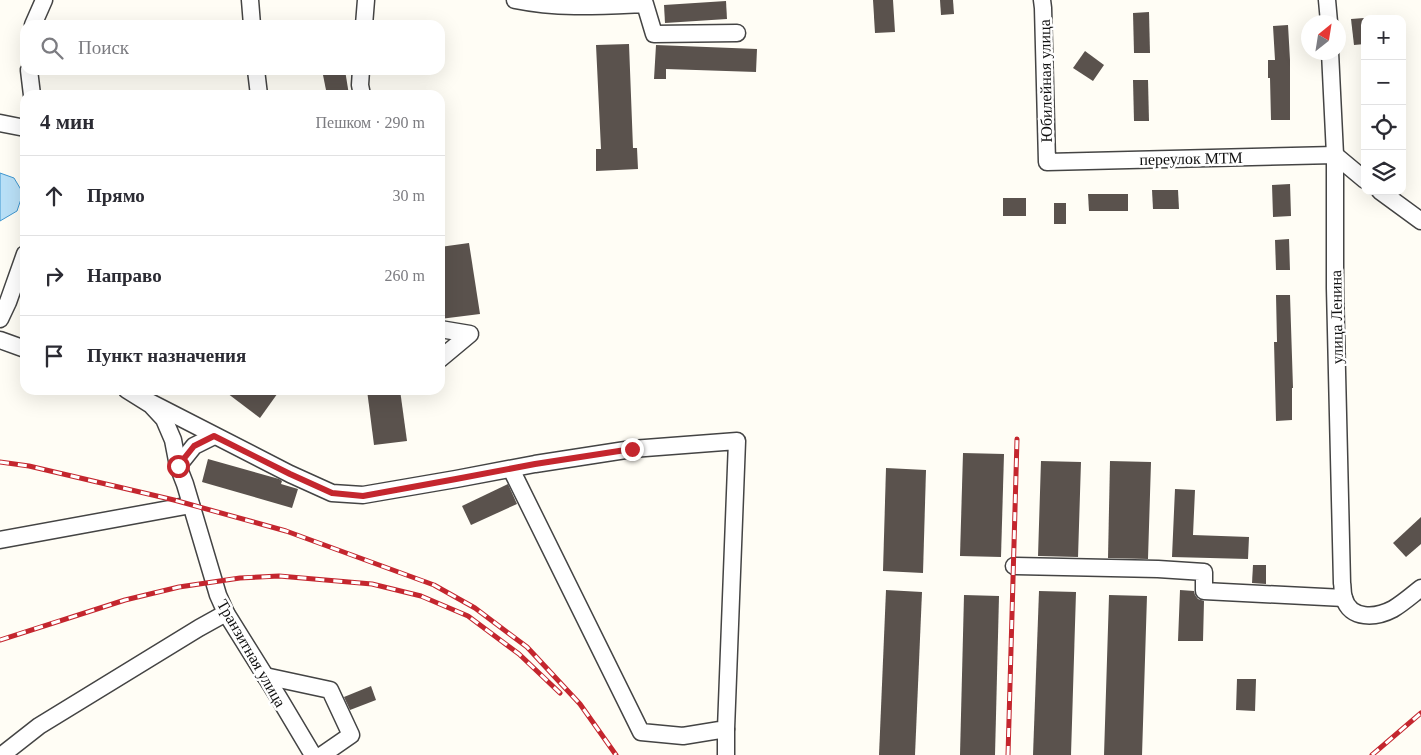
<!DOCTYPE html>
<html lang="ru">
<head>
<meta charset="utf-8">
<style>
	:root { --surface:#fff; --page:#f2f2f3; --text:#2b2b33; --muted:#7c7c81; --line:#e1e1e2 }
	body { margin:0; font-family:Georgia,serif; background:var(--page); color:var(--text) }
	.controls { position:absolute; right:15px; top:15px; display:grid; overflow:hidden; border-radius:10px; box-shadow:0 5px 20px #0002 }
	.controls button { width:45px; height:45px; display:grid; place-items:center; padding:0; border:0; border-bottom:1px solid var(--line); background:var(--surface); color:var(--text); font:25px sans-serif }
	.compass { position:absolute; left:1301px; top:15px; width:45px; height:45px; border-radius:50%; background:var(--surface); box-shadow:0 5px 20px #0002; rotate:30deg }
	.stop { position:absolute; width:15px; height:15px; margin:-11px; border:4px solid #c4262e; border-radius:50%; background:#fff }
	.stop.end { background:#c4262e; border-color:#fff; box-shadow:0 1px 5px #0008 }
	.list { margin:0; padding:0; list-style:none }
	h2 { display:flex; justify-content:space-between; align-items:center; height:65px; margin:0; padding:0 20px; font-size:21px }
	h2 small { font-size:16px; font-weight:400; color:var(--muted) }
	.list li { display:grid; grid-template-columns:32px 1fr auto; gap:15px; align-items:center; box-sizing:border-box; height:80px; padding:0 20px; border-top:1px solid var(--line) }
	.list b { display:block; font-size:19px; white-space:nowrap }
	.list em { font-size:16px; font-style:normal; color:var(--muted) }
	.icon { flex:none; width:28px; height:28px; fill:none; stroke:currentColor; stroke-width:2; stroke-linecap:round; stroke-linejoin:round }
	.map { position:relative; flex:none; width:1421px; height:755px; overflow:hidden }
	.search { position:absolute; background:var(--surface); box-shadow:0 5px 20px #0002; left:20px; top:20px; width:425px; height:55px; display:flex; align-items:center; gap:12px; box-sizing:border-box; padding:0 18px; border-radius:15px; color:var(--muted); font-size:19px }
	.panel { position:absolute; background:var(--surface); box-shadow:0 5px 20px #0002; left:20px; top:90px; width:425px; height:305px; border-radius:15px }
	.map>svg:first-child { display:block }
	.water { fill:#b9e0f7; stroke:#3f96cf }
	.building { fill:#5a524d }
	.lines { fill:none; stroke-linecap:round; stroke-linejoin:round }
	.minor-casing { stroke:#444; stroke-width:19 }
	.minor { stroke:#fff; stroke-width:16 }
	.rail-casing { stroke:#c4262e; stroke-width:5 }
	.rail { stroke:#fff; stroke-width:3; stroke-dasharray:9; stroke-linecap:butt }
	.route { stroke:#c4262e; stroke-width:6 }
	.labels { text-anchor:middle; stroke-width:5; stroke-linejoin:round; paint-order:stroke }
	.street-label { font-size:16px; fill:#111; stroke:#fff }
</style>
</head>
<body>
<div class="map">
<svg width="1421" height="755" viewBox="0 0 1421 755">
	<rect width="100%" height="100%" fill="#fffdf5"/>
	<path class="water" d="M0,173L14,178L23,193L17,211L0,221Z"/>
	<g class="building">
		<path d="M873,0H893L895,32L875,33Z"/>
		<path d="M940,0H953L954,14L941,15Z"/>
		<path d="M726,1L727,19L665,23L664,5Z"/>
		<path d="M1149,12L1150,53H1134L1133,13Z"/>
		<path d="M1364,18L1365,44L1354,45L1351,19Z"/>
		<path d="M1288,25L1290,60V120H1271L1270,78H1268V60H1275L1273,26Z"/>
		<path d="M629,44L633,148H637L638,169L596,171V149H601L596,45Z"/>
		<path d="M656,45L757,49L756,72L666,69V79H654Z"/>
		<path d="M1085,51L1104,65L1093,81L1073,68Z"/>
		<path d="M322,70H345L349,95H327Z"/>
		<path d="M1133,80H1148L1149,121H1134Z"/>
		<path d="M1290,184L1291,216L1273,217L1272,185Z"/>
		<path d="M1152,190H1178L1179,209H1153Z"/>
		<path d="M1088,194H1128V211H1089Z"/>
		<rect x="1003" y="198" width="23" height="18"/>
		<rect x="1054" y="203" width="12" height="21"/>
		<path d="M1289,239L1290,270H1276L1275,240Z"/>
		<path d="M469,243L480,314L440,319V247Z"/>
		<path d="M1276,295H1290L1293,388H1292V420L1276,421L1274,342H1277Z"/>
		<path d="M223,390H280L260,418Z"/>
		<path d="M367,390H400L407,441L374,445Z"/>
		<path d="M963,453L1004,454L1001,557L960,556Z"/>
		<path d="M208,459L279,479L282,481L281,484L298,489L292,508L202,482Z"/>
		<path d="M1041,461L1081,462L1078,557L1038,556Z"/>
		<path d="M1110,461L1151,462L1148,559L1108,558Z"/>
		<path d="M886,468L926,470L923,573L883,571Z"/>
		<path d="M508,484L517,504L471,525L462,506Z"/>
		<path d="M1175,489L1195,490L1193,535L1249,537L1248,559L1172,557Z"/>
		<path d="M1421,517V544L1406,557L1393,543Z"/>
		<path d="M1253,565H1266V584L1252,583Z"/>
		<path d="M886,590L922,592L915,755H879Z"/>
		<path d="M1180,590L1194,591L1195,595L1198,599L1204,601L1203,641H1178Z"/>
		<path d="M1039,591L1076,592L1071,755H1033Z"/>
		<path d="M964,595L999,596L995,755H960Z"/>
		<path d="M1109,595L1147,596L1142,755H1104Z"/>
		<path d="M1237,679H1256L1255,711L1236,710Z"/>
		<path d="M371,686L376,700L350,710L344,697Z"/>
	</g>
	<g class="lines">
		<g class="minor-casing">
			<g id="minor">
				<path d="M250,0L252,25"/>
				<path d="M515,0C559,9 601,6 645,4L654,34L737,33"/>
				<path d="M1042,0L1043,8L1047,162L1335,155L1365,180"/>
				<path d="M1327,0L1329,22"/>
				<path d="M33,25L44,0"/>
				<path d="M364,25L366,0"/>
				<path d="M1330,52L1335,155V288L1342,583C1343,587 1342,593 1344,598C1350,620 1376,618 1393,609C1403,603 1412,595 1421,588"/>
				<path d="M29,70L32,95"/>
				<path d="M256,70L259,95"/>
				<path d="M361,70L360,85L362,95"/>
				<path d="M0,123L25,128"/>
				<path d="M1380,191L1421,221"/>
				<path d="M0,319L8,302L25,254"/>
				<path d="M440,329L470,334L440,359"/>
				<path d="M0,340L25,349"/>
				<path d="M127,390L151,405L164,419L173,440L178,466L185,484L218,595L226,613L279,698L313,755"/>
				<path d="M138,396L290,474L332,493L363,495L456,479L535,464L632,449L737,441L726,729L683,736L641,732L511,469"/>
				<path d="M178,466L194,446L214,436"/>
				<path d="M0,540L191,505"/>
				<path d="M1014,566L1158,569L1204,572V591L1344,598"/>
				<path d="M265,676L330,690L351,735L322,755"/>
				<path d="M2,755L39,726L199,628L226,613"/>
				<path d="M726,755V729"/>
			</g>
		</g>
		<use href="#minor" class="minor"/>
		<g class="rail-casing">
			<g id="rail">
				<path d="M0,462L29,466L174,500L286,531L434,585L475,608L527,647L580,704L616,755"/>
				<path d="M0,640L125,600L179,587L240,578L279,576L372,584L421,596L468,616L519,654L560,693"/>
				<path d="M1008,755L1017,439"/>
				<path d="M1372,755L1421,713"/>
			</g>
		</g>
		<use href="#rail" class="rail"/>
	</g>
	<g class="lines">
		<path class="route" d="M178,466L194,446L214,436L290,474L332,493L363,496L456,479L535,464L632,449"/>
	</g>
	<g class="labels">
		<g class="street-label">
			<text transform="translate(1045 81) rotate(-91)" y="6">Юбилейная улица</text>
			<text transform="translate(1191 158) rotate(-1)" y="6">переулок МТМ</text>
			<text transform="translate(1336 317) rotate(-91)" y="6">улица Ленина</text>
			<text transform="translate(252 653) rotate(60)" y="6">Транзитная улица</text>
		</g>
	</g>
</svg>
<div class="controls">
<button>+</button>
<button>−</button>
<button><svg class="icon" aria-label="locate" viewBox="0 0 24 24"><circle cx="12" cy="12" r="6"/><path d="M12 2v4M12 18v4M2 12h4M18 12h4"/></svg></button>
<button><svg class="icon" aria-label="layers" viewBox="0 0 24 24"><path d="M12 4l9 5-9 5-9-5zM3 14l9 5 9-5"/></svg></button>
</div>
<svg class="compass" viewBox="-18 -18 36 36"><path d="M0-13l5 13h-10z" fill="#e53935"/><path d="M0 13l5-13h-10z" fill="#7c7c81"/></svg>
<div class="stop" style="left:178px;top:466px"></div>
<div class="stop end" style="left:632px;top:449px"></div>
<div class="search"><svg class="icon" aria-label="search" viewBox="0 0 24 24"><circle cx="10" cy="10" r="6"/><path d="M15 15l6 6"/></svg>Поиск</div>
<section class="panel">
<h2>4 мин<small>Пешком · 290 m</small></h2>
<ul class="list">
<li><svg class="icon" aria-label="ahead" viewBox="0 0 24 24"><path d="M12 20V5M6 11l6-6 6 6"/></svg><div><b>Прямо</b></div><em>30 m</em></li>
<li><svg class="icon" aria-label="right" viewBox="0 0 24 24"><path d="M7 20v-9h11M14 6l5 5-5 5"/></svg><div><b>Направо</b></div><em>260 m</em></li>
<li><svg class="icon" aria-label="arrive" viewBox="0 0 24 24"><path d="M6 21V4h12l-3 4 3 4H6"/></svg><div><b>Пункт назначения</b></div></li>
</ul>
</section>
</div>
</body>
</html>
